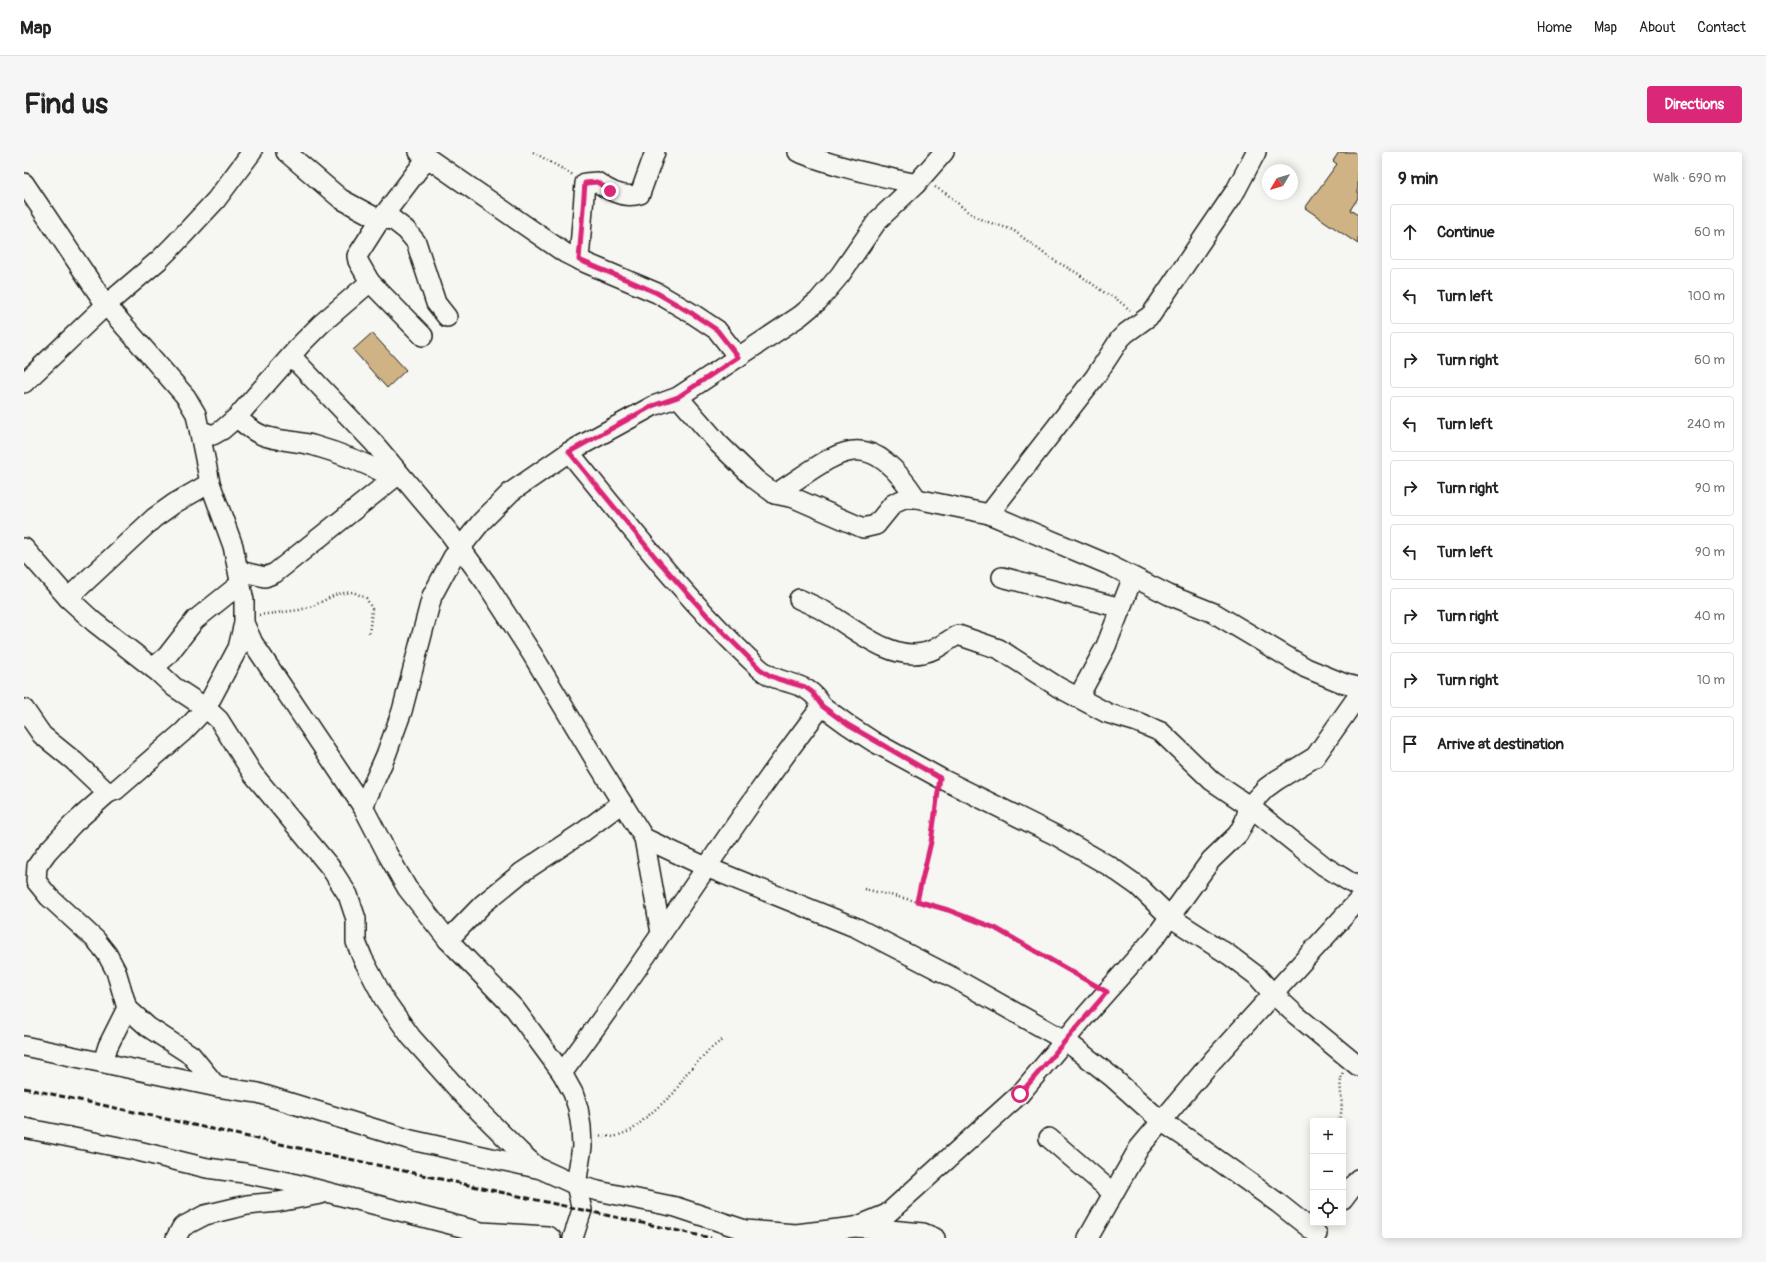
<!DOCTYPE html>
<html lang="en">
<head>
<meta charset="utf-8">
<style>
	:root { --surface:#fff; --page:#f6f6f6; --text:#222; --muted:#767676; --line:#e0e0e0; --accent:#db2777 }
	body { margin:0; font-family:Pangolin,sans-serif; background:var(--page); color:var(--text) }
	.controls { position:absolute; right:12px; bottom:12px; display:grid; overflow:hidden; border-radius:4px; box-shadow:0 2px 10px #0003 }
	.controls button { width:36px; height:36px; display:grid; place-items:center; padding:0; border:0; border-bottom:1px solid var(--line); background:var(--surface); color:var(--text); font:20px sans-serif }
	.compass { position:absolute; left:1238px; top:12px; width:36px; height:36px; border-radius:50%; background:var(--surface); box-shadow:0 2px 10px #0003; rotate:232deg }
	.stop { position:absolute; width:12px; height:12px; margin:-9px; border:3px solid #db2777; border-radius:50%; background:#fff }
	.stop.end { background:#db2777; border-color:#fff; box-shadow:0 1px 4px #0008 }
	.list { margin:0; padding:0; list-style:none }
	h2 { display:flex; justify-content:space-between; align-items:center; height:52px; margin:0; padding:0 16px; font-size:17px }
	h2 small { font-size:13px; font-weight:400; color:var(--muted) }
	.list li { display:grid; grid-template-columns:26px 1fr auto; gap:12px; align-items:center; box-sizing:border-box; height:56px; margin:0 8px 8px; padding:0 8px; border:1px solid var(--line); border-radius:4px }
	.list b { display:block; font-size:15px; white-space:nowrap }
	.list em { font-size:13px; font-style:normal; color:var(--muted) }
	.icon { flex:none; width:22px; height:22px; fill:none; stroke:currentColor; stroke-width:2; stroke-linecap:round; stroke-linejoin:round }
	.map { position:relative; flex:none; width:1334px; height:1086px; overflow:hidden; border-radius:4px }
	header { display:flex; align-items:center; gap:24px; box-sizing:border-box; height:56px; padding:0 20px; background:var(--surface); border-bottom:1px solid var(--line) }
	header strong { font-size:19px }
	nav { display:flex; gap:22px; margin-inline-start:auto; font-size:14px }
	.intro { display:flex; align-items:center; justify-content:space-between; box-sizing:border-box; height:96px; padding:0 24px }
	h1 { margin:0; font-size:28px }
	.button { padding:10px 18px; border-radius:4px; background:var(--accent); color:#fff; font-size:14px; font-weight:700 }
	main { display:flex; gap:24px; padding:0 24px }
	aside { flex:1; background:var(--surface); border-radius:4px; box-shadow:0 2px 10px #0003 }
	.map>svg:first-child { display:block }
	.building { fill:#cfb384; stroke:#1c1c1c }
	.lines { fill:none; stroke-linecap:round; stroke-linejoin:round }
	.minor-casing { stroke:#1c1c1c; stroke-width:22 }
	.path { stroke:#1c1c1c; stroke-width:2.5; stroke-dasharray:1 3; stroke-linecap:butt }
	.minor { stroke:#f6f6f2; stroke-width:19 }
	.rail { stroke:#1c1c1c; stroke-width:3; stroke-dasharray:6 3; stroke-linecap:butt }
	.route { stroke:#db2777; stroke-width:5 }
</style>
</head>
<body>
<header>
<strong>Map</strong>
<nav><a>Home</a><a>Map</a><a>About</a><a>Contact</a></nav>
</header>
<div class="intro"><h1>Find us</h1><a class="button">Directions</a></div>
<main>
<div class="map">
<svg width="1334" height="1086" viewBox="0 0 1334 1086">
	<rect width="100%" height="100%" fill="#f6f6f2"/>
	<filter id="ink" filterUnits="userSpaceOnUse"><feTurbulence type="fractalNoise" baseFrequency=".025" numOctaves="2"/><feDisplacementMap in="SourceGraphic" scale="8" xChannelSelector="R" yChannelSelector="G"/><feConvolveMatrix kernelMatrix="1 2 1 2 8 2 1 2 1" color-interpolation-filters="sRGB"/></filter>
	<g filter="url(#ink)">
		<g class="building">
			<path d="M1315,0H1334V46L1326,58L1334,63V92L1281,56L1313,12L1309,9Z"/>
			<path d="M348,181L382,218L363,236L329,198Z"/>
		</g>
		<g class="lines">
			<g class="minor-casing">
				<g id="minor">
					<path d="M262,0L317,47L356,68L368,67L382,78L392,90L412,151L423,165"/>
					<path d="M395,0L541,101L555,108L633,141L669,162L693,178L714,205"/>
					<path d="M774,0C812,15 852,23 892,32"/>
					<path d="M0,31L82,153L162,245L172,262L186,331L209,394L220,449V471L229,491L339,655L364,703L383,736L424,788L491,857L538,921L549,941L554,956L557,975L558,995L552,1033L558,1058L549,1086"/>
					<path d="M555,108L561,31L573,30C585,39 600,47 616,42L631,0"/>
					<path d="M346,130L399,184"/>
					<path d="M267,204L349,290L424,379L462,431L508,502L572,609L620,686L637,781"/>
					<path d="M0,231L82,153L135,108L149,94L192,48L228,0"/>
					<path d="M654,245L695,292L732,328L751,342L770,346L839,376L852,373L869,352L880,347H893L965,362L1083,412L1145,443L1190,461L1282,516L1321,532L1334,535"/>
					<path d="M213,265C239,292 255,285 288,293C316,301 344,312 370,326"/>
					<path d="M177,279L189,283L198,278L213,265L279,190L297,172L346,130L334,109L333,104L356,68L403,6"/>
					<path d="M545,300C605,374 665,451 735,516C757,536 782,525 798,554"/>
					<path d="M751,342C814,302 840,267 893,347"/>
					<path d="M965,362L1071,225L1096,187L1102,181L1127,163L1212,38L1232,0"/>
					<path d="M0,396L44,446L70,470L134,520L150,535L182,556L195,568L229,622L306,715L324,743L332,767V790L339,807L360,847L387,885L439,943L496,1000L514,1016"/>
					<path d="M215,419L241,425L251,421L370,326L374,321"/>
					<path d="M978,425L1097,456"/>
					<path d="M44,446L130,366L151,351L186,331"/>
					<path d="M775,447C784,451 793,455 802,460C830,476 865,508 899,501C912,499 922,489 934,483L975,497L1034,535L1083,561L1113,570L1137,580L1188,629L1225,654L1300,714L1334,735"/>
					<path d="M129,516L143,504L171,468L216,432"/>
					<path d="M1054,546L1082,494L1109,425"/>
					<path d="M0,557L18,583L50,609L84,641L92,638L159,580L182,556L214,496L220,471"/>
					<path d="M84,641L49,672L23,700L13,714L12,729L25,745L72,788L83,802L92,819L103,856L124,875L167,903L193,935"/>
					<path d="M339,655L362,603L378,559L408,444L429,405L458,369L487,340L545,300L629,254L654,245L776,164L794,149L816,123L854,68L892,32L920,0"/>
					<path d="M620,686L682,715L833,776L930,826L1042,889L1088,925L1137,969L1170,991L1254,1051L1293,1082"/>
					<path d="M424,788L459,752L497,721L559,680L598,651"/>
					<path d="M0,894L193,935L234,941L387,988L517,1017L552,1033L574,1039L652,1055L721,1078L772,1082L831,1075L899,1081L911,1086"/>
					<path d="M79,910L84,894L103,856"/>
					<path d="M538,921C629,801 706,673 798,554L824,573L850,590L916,626L1033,684L1087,715L1114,734L1146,765L1205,803L1233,824L1248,841L1272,863L1334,914"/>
					<path d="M0,976L110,998L183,1016L220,1021L264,1030L457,1080L523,1084L527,1086"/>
					<path d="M1025,986L1089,1041"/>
					<path d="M1319,1047L1334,1027"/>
					<path d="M834,1074L863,1062L996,942L1063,862L1132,784L1187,708L1214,682L1221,669L1225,654L1242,636L1253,628L1291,605L1334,544"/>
					<path d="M152,1086L158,1075L181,1063L223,1053L254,1050L297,1042"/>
					<path d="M1064,1086L1115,996L1189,908L1334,749"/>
				</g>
			</g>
			<g class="path">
				<path d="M509,0L549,23"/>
				<path d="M911,35L923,42L944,60L958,68L989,78L1026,106L1053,121L1081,141L1090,145L1106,158"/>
				<path d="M235,463L275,458L289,454L313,442L329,440L342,446L348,457L345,483"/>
				<path d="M840,737L909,753L964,773L1068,832"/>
				<path d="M893,749L907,690L914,643"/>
				<path d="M1314,969C1323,954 1312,936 1319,920"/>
				<path d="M572,983L590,985L608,978L650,941L662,922L685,898L698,888"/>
			</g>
			<use href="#minor" class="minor"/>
			<path class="rail" d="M0,936L687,1086"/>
		</g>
	</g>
	<g class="lines" filter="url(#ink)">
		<path class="route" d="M586,39L573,30L561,31L555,108L608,130L633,141L669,162L693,178L714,205L654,245L628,254L545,300L632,406L689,470L736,517L745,523L754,527L781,535L788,540L798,554L824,573L916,626L907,690L893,749L924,758L971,776L1083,840L996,942"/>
	</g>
</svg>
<div class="controls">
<button>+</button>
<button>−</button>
<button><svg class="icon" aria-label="locate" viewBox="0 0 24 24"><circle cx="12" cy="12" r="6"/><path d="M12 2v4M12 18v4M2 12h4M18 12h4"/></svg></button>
</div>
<svg class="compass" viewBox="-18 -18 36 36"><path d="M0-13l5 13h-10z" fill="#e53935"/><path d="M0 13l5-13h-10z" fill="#767676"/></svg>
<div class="stop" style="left:996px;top:942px"></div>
<div class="stop end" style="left:586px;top:39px"></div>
</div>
<aside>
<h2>9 min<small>Walk · 690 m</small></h2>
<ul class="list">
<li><svg class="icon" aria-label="ahead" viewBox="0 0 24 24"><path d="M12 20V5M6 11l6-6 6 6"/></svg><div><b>Continue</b></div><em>60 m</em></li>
<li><svg class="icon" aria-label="left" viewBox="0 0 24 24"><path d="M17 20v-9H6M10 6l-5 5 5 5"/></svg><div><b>Turn left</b></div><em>100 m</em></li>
<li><svg class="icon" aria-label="right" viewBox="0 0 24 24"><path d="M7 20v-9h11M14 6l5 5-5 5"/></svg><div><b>Turn right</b></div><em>60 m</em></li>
<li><svg class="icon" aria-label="left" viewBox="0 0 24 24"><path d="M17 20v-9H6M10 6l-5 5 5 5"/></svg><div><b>Turn left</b></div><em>240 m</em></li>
<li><svg class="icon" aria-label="right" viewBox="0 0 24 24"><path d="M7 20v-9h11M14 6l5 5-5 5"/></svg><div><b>Turn right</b></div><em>90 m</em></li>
<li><svg class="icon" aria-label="left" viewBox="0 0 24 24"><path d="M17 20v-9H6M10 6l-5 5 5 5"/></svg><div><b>Turn left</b></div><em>90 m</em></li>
<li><svg class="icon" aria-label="right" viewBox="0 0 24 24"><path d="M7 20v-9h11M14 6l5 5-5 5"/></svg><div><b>Turn right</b></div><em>40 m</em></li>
<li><svg class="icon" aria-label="right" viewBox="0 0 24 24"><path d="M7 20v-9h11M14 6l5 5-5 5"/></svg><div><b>Turn right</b></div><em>10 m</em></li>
<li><svg class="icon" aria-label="arrive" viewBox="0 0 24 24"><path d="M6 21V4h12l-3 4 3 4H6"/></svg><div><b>Arrive at destination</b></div></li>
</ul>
</aside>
</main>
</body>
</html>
